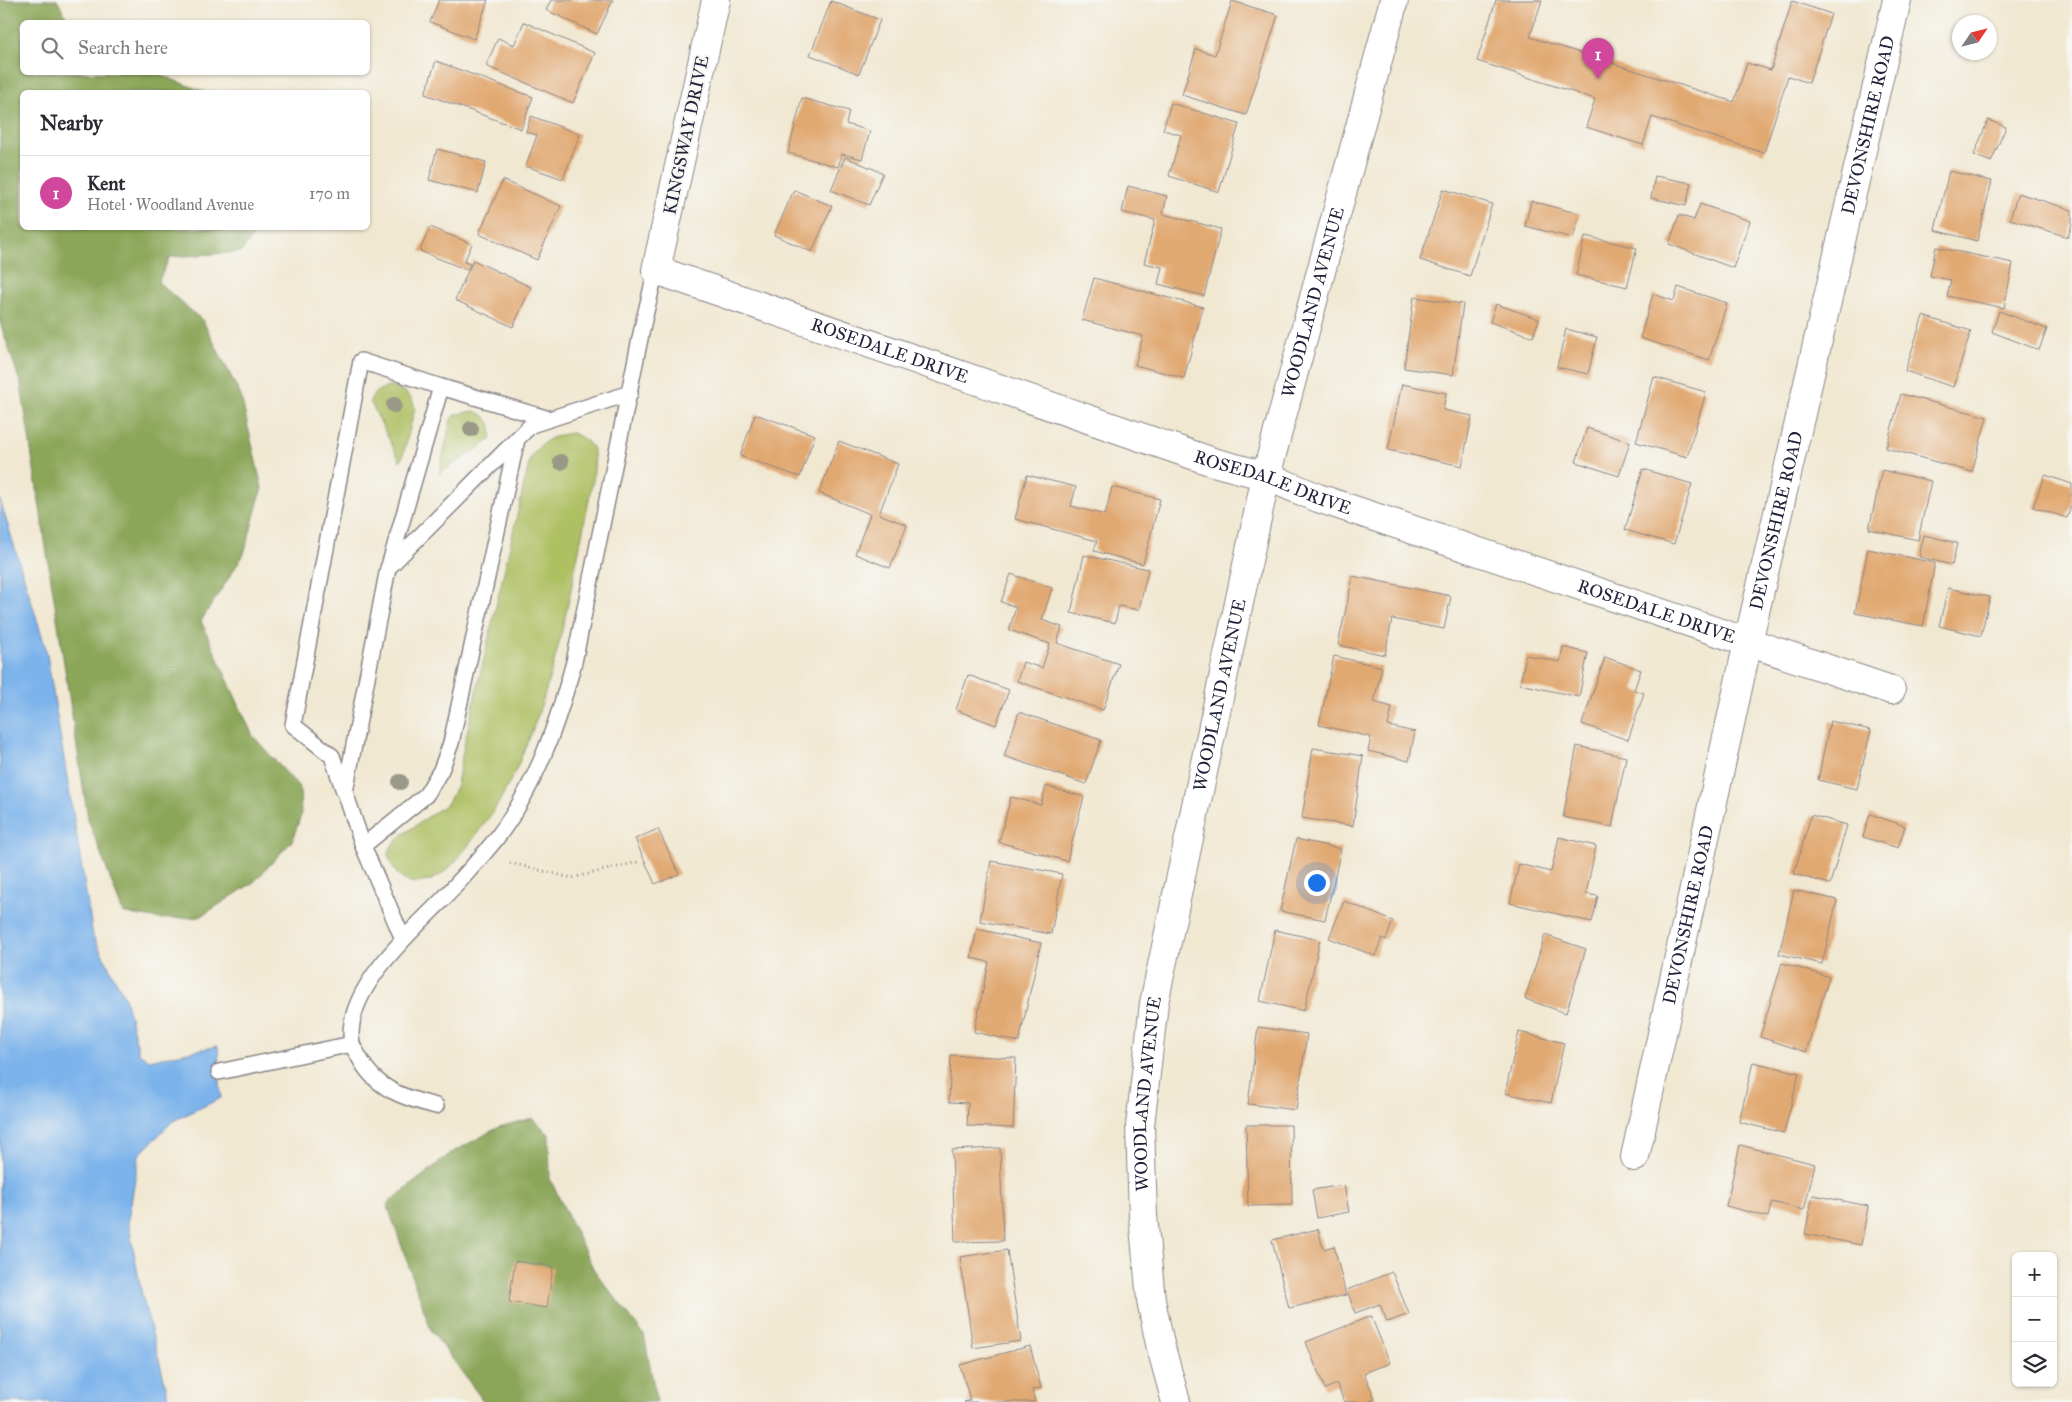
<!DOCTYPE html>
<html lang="en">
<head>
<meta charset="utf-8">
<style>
	:root { --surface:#fff; --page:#f2f2f3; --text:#2b2b33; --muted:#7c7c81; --line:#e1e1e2; --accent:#b5179e }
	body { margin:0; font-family:"IM FELL Great Primer",serif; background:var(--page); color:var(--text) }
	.controls { position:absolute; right:15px; bottom:15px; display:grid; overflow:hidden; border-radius:8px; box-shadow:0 1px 4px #0004 }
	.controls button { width:45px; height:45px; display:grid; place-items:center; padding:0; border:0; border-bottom:1px solid var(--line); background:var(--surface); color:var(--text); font:25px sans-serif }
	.compass { position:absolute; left:1952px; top:15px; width:45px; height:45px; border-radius:50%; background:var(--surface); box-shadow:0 1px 4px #0004; rotate:55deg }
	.you { position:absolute; left:1316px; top:882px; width:18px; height:18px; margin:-12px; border:4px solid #fff; border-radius:50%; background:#1a73e8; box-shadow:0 0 0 8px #1a73e833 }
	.badge { display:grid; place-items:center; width:32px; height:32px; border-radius:50%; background:var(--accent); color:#fff; font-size:16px; font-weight:700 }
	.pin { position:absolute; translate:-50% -41px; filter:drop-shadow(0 1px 2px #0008) }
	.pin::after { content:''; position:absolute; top:26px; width:18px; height:15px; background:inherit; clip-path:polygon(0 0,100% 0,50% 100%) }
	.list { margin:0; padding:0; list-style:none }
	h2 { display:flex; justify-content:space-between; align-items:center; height:65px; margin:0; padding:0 20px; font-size:21px }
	h2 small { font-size:16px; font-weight:400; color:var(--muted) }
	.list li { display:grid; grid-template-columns:32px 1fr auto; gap:15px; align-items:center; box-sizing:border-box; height:75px; padding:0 20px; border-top:1px solid var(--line) }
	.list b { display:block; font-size:19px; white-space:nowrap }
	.list p { margin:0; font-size:16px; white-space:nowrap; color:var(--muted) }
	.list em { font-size:16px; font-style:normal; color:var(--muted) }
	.icon { flex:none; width:28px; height:28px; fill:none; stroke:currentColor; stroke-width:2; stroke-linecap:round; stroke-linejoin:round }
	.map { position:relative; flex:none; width:2072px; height:1402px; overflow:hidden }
	.search { position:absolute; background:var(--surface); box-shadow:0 1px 4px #0004; left:20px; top:20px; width:350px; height:55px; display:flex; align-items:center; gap:12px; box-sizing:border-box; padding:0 18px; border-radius:8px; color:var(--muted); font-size:19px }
	.panel { position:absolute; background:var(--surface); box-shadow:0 1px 4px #0004; left:20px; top:90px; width:350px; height:140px; border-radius:8px }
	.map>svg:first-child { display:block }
	.green { fill:#afc063; stroke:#68714f }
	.forest { fill:#8ba659; stroke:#56644a }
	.water { fill:#7cb3eb; stroke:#4f6a93 }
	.building { fill:#e1a972 }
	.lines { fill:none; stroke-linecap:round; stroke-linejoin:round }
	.lane-casing { stroke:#8a8586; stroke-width:18 }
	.street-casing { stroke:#8a8586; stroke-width:30 }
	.path { stroke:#8a8586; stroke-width:3; stroke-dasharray:1 4; stroke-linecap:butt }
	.lane { stroke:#fff; stroke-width:15 }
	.street { stroke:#fff; stroke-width:28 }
	.tree { fill:#9a9987 }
	.labels { text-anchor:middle; stroke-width:4.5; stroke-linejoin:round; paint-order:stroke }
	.street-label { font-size:18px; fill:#22223b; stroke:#f6f6f2 }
</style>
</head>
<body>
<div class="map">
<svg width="2072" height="1402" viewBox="0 0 2072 1402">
	<rect width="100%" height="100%" fill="#f6f6f2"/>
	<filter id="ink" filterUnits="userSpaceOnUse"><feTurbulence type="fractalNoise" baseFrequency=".02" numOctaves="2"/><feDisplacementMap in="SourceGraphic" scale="10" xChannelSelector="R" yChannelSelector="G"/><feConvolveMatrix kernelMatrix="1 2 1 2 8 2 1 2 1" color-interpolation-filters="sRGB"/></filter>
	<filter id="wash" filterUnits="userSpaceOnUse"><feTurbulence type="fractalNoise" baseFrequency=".0096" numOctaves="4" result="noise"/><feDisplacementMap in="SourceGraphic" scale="20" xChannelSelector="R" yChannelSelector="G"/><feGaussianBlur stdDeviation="1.12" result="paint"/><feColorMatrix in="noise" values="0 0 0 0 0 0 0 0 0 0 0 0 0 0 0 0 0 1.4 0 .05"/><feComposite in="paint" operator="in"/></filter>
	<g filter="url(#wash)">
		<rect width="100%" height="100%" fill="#f1e8d2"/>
		<g class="green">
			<path d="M389,387C403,388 411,394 415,408L402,459L400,461L370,401C373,392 379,389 389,387Z"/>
			<path d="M474,411C488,415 495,427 490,440L439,474L451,419L457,414Z"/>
			<path d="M572,433C599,444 595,455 593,480C570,589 555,704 499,802C492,815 481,827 473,839C461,855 444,880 422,882C401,885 395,874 388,855L392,845L402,835L448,803L457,785L464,745L530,459C540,442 553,435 572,433Z"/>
		</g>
		<g class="forest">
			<path d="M0,0H57L69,22H22V72L155,73L205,92H22V228H259L241,252L170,257L158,282L203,321L241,396L262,488L244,554L201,621L253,736L300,788L301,815L292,841L254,882L200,917L160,919L123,913L88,819L21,385L0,322Z"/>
			<path d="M533,1118L549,1134L550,1179L594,1270L644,1335L657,1402H484L431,1330L387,1204L451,1153L499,1127Z"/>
		</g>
		<path class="water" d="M0,500L46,649L93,936L125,998L139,1053L149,1060L218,1046L221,1098L173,1121L139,1155L128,1221L142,1295L170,1402H0Z"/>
		<g id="blocks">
			<g class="building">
				<path d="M439,0H488L474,39L430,22Z"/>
				<path d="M551,0H613L597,34L546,10Z"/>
				<path d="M1496,0H1542L1530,37L1734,102L1747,63L1771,70L1792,1L1831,14L1809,83L1788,76L1764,153L1652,117L1643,145L1586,127L1595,99L1477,61Z"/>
				<path d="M831,1L880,20L859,74L810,55Z"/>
				<path d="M1232,1L1278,15L1246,115L1182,95L1196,49L1215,55Z"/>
				<path d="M524,22L595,53L573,103L486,66L498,38L514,45Z"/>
				<path d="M436,61L533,97L521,129L425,94Z"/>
				<path d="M802,98L849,111L846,124L870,131L862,159L842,154L838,167L788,153Z"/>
				<path d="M1171,103L1239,124L1219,192L1169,176L1181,135L1163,130Z"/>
				<path d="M531,116L580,134L563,179L526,166L537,135L526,132Z"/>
				<path d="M1988,120L2006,127L1991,162L1974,155Z"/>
				<path d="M437,149L486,162L478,193L429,180Z"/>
				<path d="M845,157L883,173L869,205L831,190Z"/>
				<path d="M1949,171L1992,181L1977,241L1935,230Z"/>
				<path d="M1655,176L1691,183L1686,206L1651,198Z"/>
				<path d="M503,180L561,206L537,260L479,234Z"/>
				<path d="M1128,186L1167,196L1163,214L1221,229L1204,296L1158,284L1162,267L1144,263L1155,220L1122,212Z"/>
				<path d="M1443,189L1492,204L1470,276L1420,260Z"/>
				<path d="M794,190L832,206L812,252L774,235Z"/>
				<path d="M2018,193L2072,210V224L2068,237L2010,219Z"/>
				<path d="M1531,201L1580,214L1573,238L1525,226Z"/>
				<path d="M1700,204L1750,221L1733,268L1669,244L1679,215L1694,220Z"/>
				<path d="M430,227L472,244L464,262L470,264L467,270L420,251Z"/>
				<path d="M1585,236L1637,248L1627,287L1576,275Z"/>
				<path d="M1936,247L2013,263L2004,308L1947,296L1951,280L1930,276Z"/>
				<path d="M473,260L531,287L513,327L455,300Z"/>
				<path d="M1094,278L1203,307L1184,378L1135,365L1143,336L1082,320Z"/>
				<path d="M1678,287L1727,303L1709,360L1640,338L1653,294L1674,301Z"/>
				<path d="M1414,297L1463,304L1453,375L1404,368Z"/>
				<path d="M1496,304L1539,319L1533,337L1490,322Z"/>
				<path d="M1999,311L2047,329L2039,350L1992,332Z"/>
				<path d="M1923,316L1971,331L1953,387L1905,371Z"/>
				<path d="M1566,329L1597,337L1588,374L1557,367Z"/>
				<path d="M1654,377L1706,392L1687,457L1636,442Z"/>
				<path d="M1402,384L1446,393L1443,410L1472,416L1462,466L1388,450Z"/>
				<path d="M1901,394L1987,417L1972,472L1886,448Z"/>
				<path d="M755,414L815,435L800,477L740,456Z"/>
				<path d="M1587,428L1630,442L1619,476L1576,462Z"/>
				<path d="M839,441L898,464L879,514L907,525L890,568L855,554L870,514L819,493Z"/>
				<path d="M1643,469L1692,484L1674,544L1625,530Z"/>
				<path d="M1882,470L1931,481L1918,540L1869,529Z"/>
				<path d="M1027,475L1076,487L1071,506L1105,515L1112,487L1160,499L1143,564L1094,551L1097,541L1015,519Z"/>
				<path d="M2045,475L2072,484V504L2067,518L2033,507Z"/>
				<path d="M1924,535L1957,543L1952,565L1919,557Z"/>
				<path d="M1868,549L1935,563L1923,626L1855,613Z"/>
				<path d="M1084,555L1148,569L1139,610L1119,606L1115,623L1071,613Z"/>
				<path d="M1011,574L1052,588L1042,620L1062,627L1057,643L1119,664L1103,710L1017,681L1023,662L1042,668L1050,644L1009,630L1016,607L1001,602Z"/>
				<path d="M1353,576L1451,596L1444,629L1392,619L1385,655L1338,645Z"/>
				<path d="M1948,588L1990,597L1981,636L1939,626Z"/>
				<path d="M1563,647L1588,653L1579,697L1520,684L1526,655L1560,662Z"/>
				<path d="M1334,656L1382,667L1374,702L1392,707L1388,726L1415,732L1409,761L1368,751L1371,737L1319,725Z"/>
				<path d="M1605,657L1641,670L1634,690L1644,693L1628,740L1582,724Z"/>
				<path d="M968,675L1009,690L996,725L956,710Z"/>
				<path d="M1019,712L1101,740L1086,784L1004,756Z"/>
				<path d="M1830,721L1871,730L1857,789L1818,780Z"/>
				<path d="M1577,746L1626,757L1612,827L1563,817Z"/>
				<path d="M1313,748L1363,756L1353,826L1302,818Z"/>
				<path d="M1046,786L1084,797L1067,861L999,842L1011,797L1041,805Z"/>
				<path d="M1870,814L1905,826L1898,848L1863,837Z"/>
				<path d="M1811,815L1847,825L1830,884L1794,874Z"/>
				<path d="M658,829L679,874L655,884L635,839Z"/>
				<path d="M1559,837L1596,846L1586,894L1598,896L1592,922L1510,903L1519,864L1551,872Z"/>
				<path d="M1296,839L1341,849L1325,920L1280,911Z"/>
				<path d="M991,861L1062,874L1051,934L980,921Z"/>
				<path d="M1794,890L1837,900L1822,964L1779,954Z"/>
				<path d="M1344,901L1393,921L1386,940L1382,938L1375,956L1329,938Z"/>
				<path d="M977,929L1041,943L1019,1042L974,1032L989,962L971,958Z"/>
				<path d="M1275,930L1320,940L1304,1011L1260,1001Z"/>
				<path d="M1545,935L1586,949L1566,1013L1525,999Z"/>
				<path d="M1782,963L1829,977L1806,1052L1760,1037Z"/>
				<path d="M1258,1027L1307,1034L1296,1110L1248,1104Z"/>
				<path d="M1519,1032L1564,1043L1551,1103L1505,1093Z"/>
				<path d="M951,1055L1016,1058L1013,1128L967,1126L968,1103L949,1102Z"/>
				<path d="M1753,1062L1799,1073L1784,1133L1739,1122Z"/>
				<path d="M1246,1125H1291L1292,1205L1248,1206Z"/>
				<path d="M1740,1145L1815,1164L1804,1210L1772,1202L1768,1217L1726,1206Z"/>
				<path d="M1000,1148L1003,1241L955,1242L952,1150Z"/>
				<path d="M1344,1185L1349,1212L1317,1218L1312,1190Z"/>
				<path d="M1813,1195L1868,1206L1861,1245L1805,1234Z"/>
				<path d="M1318,1229L1323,1249L1334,1246L1346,1295L1289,1308L1272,1240Z"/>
				<path d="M1007,1250L1021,1341L973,1348L960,1257Z"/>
				<path d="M515,1261L553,1267L547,1308L509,1302Z"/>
				<path d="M1392,1272L1409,1314L1387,1322L1380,1304L1355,1313L1347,1290Z"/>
				<path d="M1371,1316L1390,1363L1364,1373L1375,1399L1367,1402H1344L1337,1384L1325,1389L1306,1342Z"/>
				<path d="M1030,1346L1041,1388L1032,1390L1035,1402H964L970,1400L960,1365Z"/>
			</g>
		</g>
	</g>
	<g filter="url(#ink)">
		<use href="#blocks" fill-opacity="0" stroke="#8a8586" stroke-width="1"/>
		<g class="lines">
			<g class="lane-casing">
				<g id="lane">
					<path d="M389,566L441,387"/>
					<path d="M344,791L332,756L293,725L361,361L441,387L549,419"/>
					<path d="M363,846L426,795L441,770L451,743L517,439"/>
					<path d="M403,939L363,846L345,792L388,568L531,425L630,393"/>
					<path d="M219,1072L352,1044"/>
					<path d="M436,1106C404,1098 375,1089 359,1057C357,1053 353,1048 352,1044C342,990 414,930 447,895C464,876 483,856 499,835C537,784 557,724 574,662L643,324L656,270"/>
				</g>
			</g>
			<g class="street-casing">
				<g id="street">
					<path id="s1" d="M716,0L656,270L1213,462L1266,476L1318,498L1891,690"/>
					<path id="s2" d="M1635,1157L1748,642L1897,0"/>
					<path id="s3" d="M1176,1402L1160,1344L1151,1300L1143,1216L1140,1126L1154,1003L1266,476L1394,0"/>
				</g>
			</g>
			<path class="path" d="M510,863L572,878L638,862"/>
			<use href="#lane" class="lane"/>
			<use href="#street" class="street"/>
		</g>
		<g class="tree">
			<circle cx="394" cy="405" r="8"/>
			<circle cx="471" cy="429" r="8"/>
			<circle cx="561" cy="462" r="8"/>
			<circle cx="400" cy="782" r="8"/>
		</g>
	</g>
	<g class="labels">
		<g class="street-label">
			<text dy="6" stroke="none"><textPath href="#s2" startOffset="1058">DEVONSHIRE ROAD</textPath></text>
			<text transform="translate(686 135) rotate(-78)" y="6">KINGSWAY DRIVE</text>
			<text dy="6" stroke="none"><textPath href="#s3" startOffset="1122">WOODLAND AVENUE</textPath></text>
			<text dy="6" stroke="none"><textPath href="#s1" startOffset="524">ROSEDALE DRIVE</textPath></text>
			<text dy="6" stroke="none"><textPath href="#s1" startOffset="929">ROSEDALE DRIVE</textPath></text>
			<text dy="6" stroke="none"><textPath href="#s2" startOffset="652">DEVONSHIRE ROAD</textPath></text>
			<text dy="6" stroke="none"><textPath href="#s1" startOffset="1334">ROSEDALE DRIVE</textPath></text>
			<text dy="6" stroke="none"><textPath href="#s3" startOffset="718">WOODLAND AVENUE</textPath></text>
			<text dy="6" stroke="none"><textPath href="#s2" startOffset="248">DEVONSHIRE ROAD</textPath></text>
			<text dy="6" stroke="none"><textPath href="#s3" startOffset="312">WOODLAND AVENUE</textPath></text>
		</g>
	</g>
</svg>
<div class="controls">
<button>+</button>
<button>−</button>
<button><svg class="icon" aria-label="layers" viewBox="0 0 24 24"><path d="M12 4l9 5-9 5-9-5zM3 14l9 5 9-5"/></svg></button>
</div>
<svg class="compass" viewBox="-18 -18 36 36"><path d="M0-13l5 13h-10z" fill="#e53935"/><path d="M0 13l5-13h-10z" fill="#7c7c81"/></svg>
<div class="you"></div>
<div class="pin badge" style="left:1598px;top:79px;background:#d1479c">1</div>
<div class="search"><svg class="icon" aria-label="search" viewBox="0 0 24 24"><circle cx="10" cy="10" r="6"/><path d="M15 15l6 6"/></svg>Search here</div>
<section class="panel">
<h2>Nearby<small></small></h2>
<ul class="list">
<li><span class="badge" style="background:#d1479c">1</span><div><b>Kent</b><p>Hotel · Woodland Avenue</p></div><em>170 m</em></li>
</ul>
</section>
</div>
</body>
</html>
